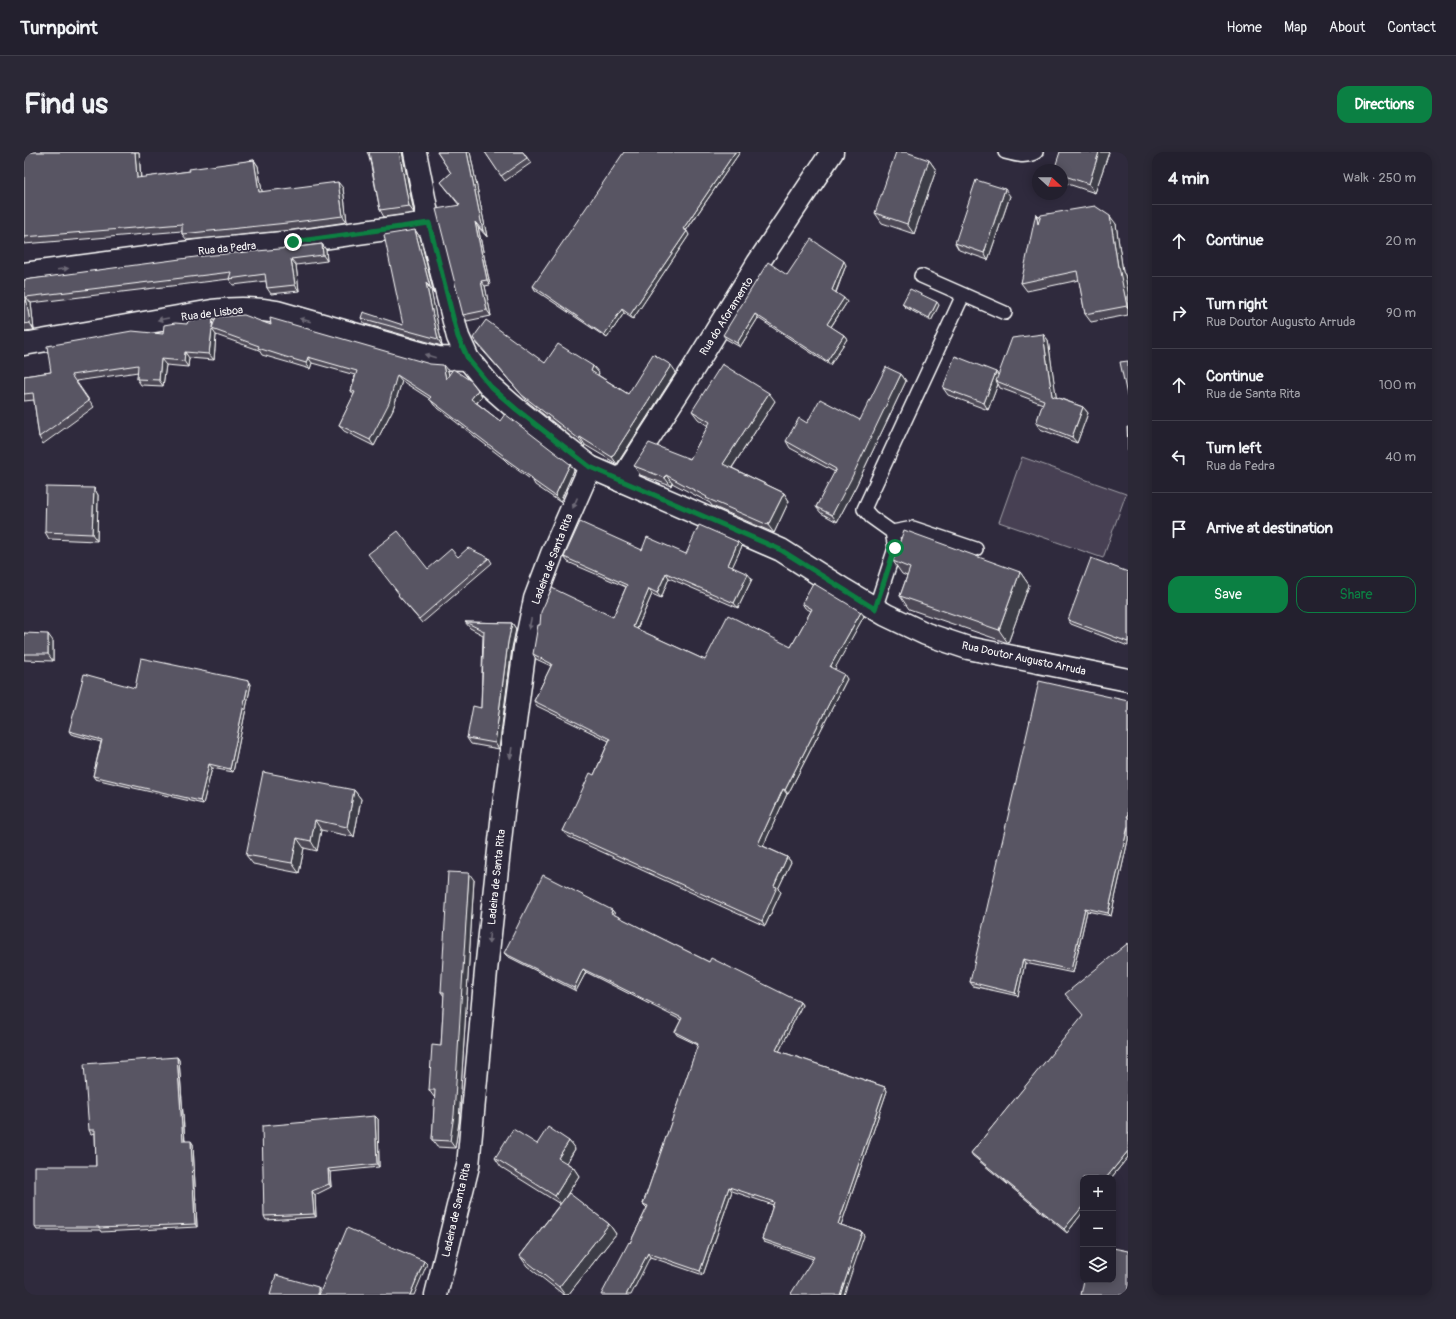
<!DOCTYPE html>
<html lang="en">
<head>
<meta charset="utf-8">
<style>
	:root { --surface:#23202e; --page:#2b2836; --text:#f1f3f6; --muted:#a3a3aa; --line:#403e4a; --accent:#0b8043 }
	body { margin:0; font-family:Pangolin,sans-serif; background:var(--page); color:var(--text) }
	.controls { position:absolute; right:12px; bottom:12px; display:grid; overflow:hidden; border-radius:8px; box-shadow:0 2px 10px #0003 }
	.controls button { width:36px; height:36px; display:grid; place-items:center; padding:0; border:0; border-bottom:1px solid var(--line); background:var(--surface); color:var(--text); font:20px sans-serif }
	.compass { position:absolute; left:1008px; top:12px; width:36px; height:36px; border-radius:50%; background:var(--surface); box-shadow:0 2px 10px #0003; rotate:111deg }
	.stop { position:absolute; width:12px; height:12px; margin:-9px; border:3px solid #0b8043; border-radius:50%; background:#fff }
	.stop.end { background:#0b8043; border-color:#fff; box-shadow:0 1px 4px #0008 }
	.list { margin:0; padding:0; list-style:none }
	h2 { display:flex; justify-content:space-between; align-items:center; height:52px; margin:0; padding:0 16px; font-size:17px }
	h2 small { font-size:13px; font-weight:400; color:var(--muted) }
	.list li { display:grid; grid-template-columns:26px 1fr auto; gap:12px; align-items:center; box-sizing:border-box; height:72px; padding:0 16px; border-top:1px solid var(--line) }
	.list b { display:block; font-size:15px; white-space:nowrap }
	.list p { margin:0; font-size:13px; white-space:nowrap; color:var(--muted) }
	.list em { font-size:13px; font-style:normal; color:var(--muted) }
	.actions { display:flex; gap:8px; padding:12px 16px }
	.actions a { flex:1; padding:9px 0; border:1px solid var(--accent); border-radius:12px; text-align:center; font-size:14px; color:var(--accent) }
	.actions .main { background:var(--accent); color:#fff }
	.icon { flex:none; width:22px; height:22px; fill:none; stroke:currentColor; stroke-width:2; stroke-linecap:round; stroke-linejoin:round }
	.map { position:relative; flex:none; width:1104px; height:1143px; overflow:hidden; border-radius:12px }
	header { display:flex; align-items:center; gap:24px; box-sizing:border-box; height:56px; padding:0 20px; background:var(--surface); border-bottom:1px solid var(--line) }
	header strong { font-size:19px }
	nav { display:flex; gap:22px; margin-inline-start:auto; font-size:14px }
	.intro { display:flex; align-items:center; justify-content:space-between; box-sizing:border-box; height:96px; padding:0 24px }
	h1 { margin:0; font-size:28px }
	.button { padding:10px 18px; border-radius:12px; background:var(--accent); color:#fff; font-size:14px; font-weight:700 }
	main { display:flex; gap:24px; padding:0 24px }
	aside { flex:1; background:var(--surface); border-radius:12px; box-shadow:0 2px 10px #0003 }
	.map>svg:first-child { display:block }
	.green { fill:#464152; stroke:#a2a0a8 }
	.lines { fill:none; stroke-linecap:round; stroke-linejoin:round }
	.service-casing { stroke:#fff; stroke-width:16 }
	.minor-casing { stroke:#fff; stroke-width:25 }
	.service { stroke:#2f2a3d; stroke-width:13 }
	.minor { stroke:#2f2a3d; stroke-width:22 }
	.wall { fill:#4d4956; stroke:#fff }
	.shaded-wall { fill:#3e3c46; stroke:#fff }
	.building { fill:#595564; stroke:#fff }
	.oneway { fill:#6d6a77 }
	.route { stroke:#0b8043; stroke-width:5 }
	.labels { text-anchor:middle; stroke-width:3.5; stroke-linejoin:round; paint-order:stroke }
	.street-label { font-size:11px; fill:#fff; stroke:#2f2a3d }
</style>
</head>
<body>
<header>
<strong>Turnpoint</strong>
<nav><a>Home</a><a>Map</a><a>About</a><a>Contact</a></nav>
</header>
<div class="intro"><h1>Find us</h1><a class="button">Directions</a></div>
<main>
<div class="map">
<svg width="1104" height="1143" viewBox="0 0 1104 1143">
	<rect width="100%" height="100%" fill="#2f2a3d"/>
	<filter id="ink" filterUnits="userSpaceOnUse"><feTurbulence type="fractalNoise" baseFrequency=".025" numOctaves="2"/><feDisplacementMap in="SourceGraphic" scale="8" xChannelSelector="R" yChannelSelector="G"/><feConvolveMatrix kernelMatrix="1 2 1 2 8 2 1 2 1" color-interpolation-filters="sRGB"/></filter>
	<g filter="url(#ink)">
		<path class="green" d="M998,305L1102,342L1079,406L975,370Z"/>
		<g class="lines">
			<g class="service-casing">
				<g id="service">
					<path d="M981,0C992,3 1002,6 1012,0"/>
					<path d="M897,124L981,161"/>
					<path d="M868,380L889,376L952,397"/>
					<path d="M851,457L871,396L868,380L847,365L840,357L939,143"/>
				</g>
			</g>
			<g class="minor-casing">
				<g id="minor">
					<path d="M391,0L405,71L434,185L444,207L467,235L492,257L566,315L757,398L820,438L862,463L902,482L944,496L1104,528"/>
					<path d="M0,122L182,98L269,90L405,71"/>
					<path d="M0,192L188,159C210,156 231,156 253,160L414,206L444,207"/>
					<path d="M597,329L669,217L734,111L808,0"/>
					<path d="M412,1143L444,1014L462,819L479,661L501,495L511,447L528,402L566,315"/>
				</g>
			</g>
			<use href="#service" class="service"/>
			<use href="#minor" class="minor"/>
		</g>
		<g class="wall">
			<path d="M0,0H115L117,26L166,19L230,8L234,14L238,40L319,36L323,70L268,78L163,88L158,82V79L0,92Z"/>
			<path d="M343,0H378L390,61L360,65L356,58L345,4Z"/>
			<path d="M413,0H446L463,85L454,75L466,133L461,134L467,164L443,169L439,163L435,53L417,30L427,21Z"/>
			<path d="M461,0H499L507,11L481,29Z"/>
			<path d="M716,0L662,79L665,83L609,167L600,161L583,186L511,138L509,134Z"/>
			<path d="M1036,0H1085L1071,41L1038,30V18Z"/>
			<path d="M905,8L912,18L890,82L858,71L851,61Z"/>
			<path d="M986,44L964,108L935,98L931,91Z"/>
			<path d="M1016,67L1092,72L1099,120L1101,123L1104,139V163L1067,170L1061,162L1055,128L1003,139L997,131Z"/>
			<path d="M391,78L396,85L410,142L407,138L418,194L341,172L337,166L379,173Z"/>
			<path d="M298,92L302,98L303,109L272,113L275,139L247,142L243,136L242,129L209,133L205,127L7,151L10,178L0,179V128L266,96Z"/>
			<path d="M822,113L812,141L823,150L807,175L820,183L823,187L806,213L734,166L716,195L702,187L699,183L763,123Z"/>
			<path d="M878,152L915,153L907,169L881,155Z"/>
			<path d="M190,168L247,173L424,219L425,224L458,244L453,251L476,269L550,318L536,350L511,333L509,329L484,311L480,307L410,253L406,247L378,229L369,257L350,294L320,279L315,273L330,243L327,239L331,223L288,211L286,217L266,211L238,203L235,198L192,183L190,208L165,206L164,215L142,213L139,234L117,233L113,227L114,220L52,229L70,255L19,292L15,285L10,248L0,249V224L27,220L139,182L163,172Z"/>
			<path d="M1019,182L1024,188L1032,245L1059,255L1064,261L1053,291L1016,277L1012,271L1019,252L976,236L974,232L964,258L924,243L919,236L972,220L974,223Z"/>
			<path d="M449,186L521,211L569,214L575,221L574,223L604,242L652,220L593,312L561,293L560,295L504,250L454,193Z"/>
			<path d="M877,222L882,229L832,334L813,370L797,361L792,355L811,320L766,296L762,289L836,268Z"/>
			<path d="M751,249L708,316L760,341L765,349L750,381L688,354L686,351L648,331L647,334L616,323L610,314L666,307L684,274L674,267L668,259Z"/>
			<path d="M70,336L74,343L73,389L25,387L21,380Z"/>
			<path d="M718,394L708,415L728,427L714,456L645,426L637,446L628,442L613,477L681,508L767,495L787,459L781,456L778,451L840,464L810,517L823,527L764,642H763L739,694L763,705L767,710L754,737L757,740L741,774L543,684L539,679L570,623L585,589L513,554L510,549L527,514L512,507L509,502L589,465L602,435L544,410L540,405L618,398L662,402Z"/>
			<path d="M434,405L465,406L468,411L398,471L374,443L404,417Z"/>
			<path d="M869,409L996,420L1005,433L984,491L885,457L876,444L883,424L878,422Z"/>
			<path d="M1104,420V494L1047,472L1044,468Z"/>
			<path d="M441,470L488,471L492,477L488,496L475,597L447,592L443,586L457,556L459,483L446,476Z"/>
			<path d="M0,481L29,489V509L0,508Z"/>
			<path d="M227,532L209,620L188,616L179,652L71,627L69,624L77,590L47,582L45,579L111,536Z"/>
			<path d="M1104,549V688L1087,764L1063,759L1049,821L1001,811L994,844L949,834L946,830Z"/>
			<path d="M330,638L337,647L330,685L297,678L293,699L280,696L275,721L229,712L222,703Z"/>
			<path d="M450,728L435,970L431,996L413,995L408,988L411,945H410L405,938L417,894L420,844L417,840Z"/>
			<path d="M588,758L591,762L590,763L685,810L776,850L778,853L755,899L861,935L863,939L817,1073L838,1080L840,1084L789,1107L740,1090L738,1087L749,1053L708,1039L679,1123L626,1105L606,1091L623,1056L619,1052L674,893L653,883L651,880L657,868L562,820L552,839L483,804L480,801Z"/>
			<path d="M1104,791V1005L1087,1026H1059V1060L1043,1081L949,1004L947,1001L1059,864Z"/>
			<path d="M153,905L155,908L161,989L169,992L173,1075L77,1080L76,1078H13L11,1075L72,1014L71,981L67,982L65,978Z"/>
			<path d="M354,967L355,1015L306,1020L307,1035L291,1043L292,1065L242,1068L240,1064Z"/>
			<path d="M545,989L551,997L543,1011L549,1015L555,1024L544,1041L585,1072L592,1082L544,1143H540L503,1114L496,1104L536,1052L477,1015L471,1006L513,992Z"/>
		</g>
		<g class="shaded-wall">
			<path d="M111,0H115L117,32L113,26Z"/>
			<path d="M375,0H378L390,61L385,54Z"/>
			<path d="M443,0H446L463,85L459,79Z"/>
			<path d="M711,0H716L661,80L659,77Z"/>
			<path d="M1075,0H1085L1071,41L1065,32Z"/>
			<path d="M230,8L234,14L239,46L235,40Z"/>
			<path d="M905,8L912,18L890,82L883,72Z"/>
			<path d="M314,30L319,36L323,70L319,64Z"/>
			<path d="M981,37L986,44L964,108L960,101Z"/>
			<path d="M1012,61L1017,69L1014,72Z"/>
			<path d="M1086,64L1092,72L1099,120L1101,123L1104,139V156L1103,154L1094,115Z"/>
			<path d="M451,70L454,75L466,133L463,128Z"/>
			<path d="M391,78L396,85L410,142L406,135Z"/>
			<path d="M663,79L665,83L609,167L606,163Z"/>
			<path d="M298,92L302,98L303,109L299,103Z"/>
			<path d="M267,107L272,113L275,139L271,133Z"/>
			<path d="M820,109L822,113L811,142L808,138Z"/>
			<path d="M457,129L461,134L467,164L463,158Z"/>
			<path d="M402,131L407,138L418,194L414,187Z"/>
			<path d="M2,145L7,151L10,178L6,171Z"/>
			<path d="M820,146L823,150L806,176L803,172Z"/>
			<path d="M913,150L915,153L907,169L905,166Z"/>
			<path d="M598,157L600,161L583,186L580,183Z"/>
			<path d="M731,162L734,166L716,195L713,191Z"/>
			<path d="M189,165L193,171L188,176Z"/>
			<path d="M188,177L192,183L190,208L185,202Z"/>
			<path d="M1019,182L1024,188L1033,250L1028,244Z"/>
			<path d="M820,183L823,187L806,213L803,209Z"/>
			<path d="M161,200L165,206L164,215L160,209Z"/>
			<path d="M284,205L288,211L286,217L282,211Z"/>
			<path d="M137,207L142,213L139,234L135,228Z"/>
			<path d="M419,213L424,219L427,233L422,227Z"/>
			<path d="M647,213L652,220L593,312L588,305Z"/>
			<path d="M569,214L575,221L572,226L567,219Z"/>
			<path d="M972,220L976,226L972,229L974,232L964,258L960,251Z"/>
			<path d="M877,222L882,229L832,334L813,370L808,363Z"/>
			<path d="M373,223L378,229L369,257L350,294L346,288Z"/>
			<path d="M454,238L458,244L451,253L447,247Z"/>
			<path d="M745,241L751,249L705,320L699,312Z"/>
			<path d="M1059,255L1064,261L1053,291L1048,285Z"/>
			<path d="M556,285L561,293L560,295L555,287Z"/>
			<path d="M546,312L550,318L536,350L531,344Z"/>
			<path d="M642,323L648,331L647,334L641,326Z"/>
			<path d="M70,336L74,343L73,389L68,382Z"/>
			<path d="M760,341L765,349L750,381L744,373Z"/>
			<path d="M714,390L718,394L707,418L704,413Z"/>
			<path d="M996,420L1005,433L984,491L975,478Z"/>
			<path d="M642,421L645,426L637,446L633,441Z"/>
			<path d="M724,422L728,427L714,456L710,451Z"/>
			<path d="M625,437L628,442L612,479L609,475Z"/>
			<path d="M837,460L840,464L809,520L806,515Z"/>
			<path d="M488,471L492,477L488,496L475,597L471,591L484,490Z"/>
			<path d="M24,482L29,489V509L24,502Z"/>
			<path d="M820,522L823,527L764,642L761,638Z"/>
			<path d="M225,529L227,532L209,620L206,617Z"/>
			<path d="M185,612L188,616L179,652L176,649Z"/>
			<path d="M759,637L763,642L738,697L734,692Z"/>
			<path d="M330,638L337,647L330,685L323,675Z"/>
			<path d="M291,668L297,678L293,699L287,689Z"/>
			<path d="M1104,674V688L1087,764L1084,761Z"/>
			<path d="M273,686L280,696L275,721L268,711Z"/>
			<path d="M763,705L767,710L754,737L757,740L741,774L738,769L750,734Z"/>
			<path d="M445,721L450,728L435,970L431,996L426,989Z"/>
			<path d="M1061,756L1063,759L1049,821L1047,818Z"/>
			<path d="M588,758L591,762L589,765L587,761Z"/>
			<path d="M999,807L1001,811L994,844L991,841Z"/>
			<path d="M559,817L562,820L552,839L550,836Z"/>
			<path d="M776,850L778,853L754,902L752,898Z"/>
			<path d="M153,905L155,908L161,992L159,989Z"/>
			<path d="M861,935L863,939L816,1076L814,1072Z"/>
			<path d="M351,964L354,967L355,1015L353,1012Z"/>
			<path d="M167,989L169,992L173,1075L171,1072Z"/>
			<path d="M545,989L551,997L540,1014L534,1006Z"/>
			<path d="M1104,999V1005L1087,1026H1082Z"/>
			<path d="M549,1015L555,1024L537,1052L531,1044Z"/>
			<path d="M304,1017L306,1020L307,1035L305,1032Z"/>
			<path d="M705,1035L708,1039L679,1123L676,1119Z"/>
			<path d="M288,1039L291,1043L292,1065L290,1062Z"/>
			<path d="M1059,1054V1060L1043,1081L1040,1077Z"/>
			<path d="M585,1072L592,1082L544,1143H541L535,1135Z"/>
			<path d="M838,1080L840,1084L820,1143H816Z"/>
			<path d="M624,1101L626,1105L607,1143H602Z"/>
			<path d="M400,1109L403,1112L390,1143H386Z"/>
			<path d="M294,1135L296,1138V1143H294Z"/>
		</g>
		<g class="building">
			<path d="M0,0H111L113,26L166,19L165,17L230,8L235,40L314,30L319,64L263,71L158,82V72L0,85Z"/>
			<path d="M345,0H375L385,54L356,58Z"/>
			<path d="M413,0H443L459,79L451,70L463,128L457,129L463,158L439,163L412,57L436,53L417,30L427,21Z"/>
			<path d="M461,0H499L503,6L477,24Z"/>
			<path d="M600,0H711L659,77L663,79L606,163L598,157L580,183L509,134Z"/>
			<path d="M872,0H882L905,8L883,72L851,61Z"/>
			<path d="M1036,0H1075L1065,32L1038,23V18H1030Z"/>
			<path d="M952,28L981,37L960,101L931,91Z"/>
			<path d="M1071,54L1086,64L1094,115H1095L1103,154L1061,162L1053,119L997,131L1012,61L1014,72L1017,63Z"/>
			<path d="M391,78L406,135L402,131L414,187L337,166L339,160L379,173L360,83Z"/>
			<path d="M787,87L820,109L808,138L820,146L803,172L820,183L803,209L731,162L713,191L699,183L744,110L763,123Z"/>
			<path d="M298,92L299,103L267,107L271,133L243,136L241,122L205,127L207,120L2,145L6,171L0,172V128L179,104L266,96Z"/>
			<path d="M886,137L913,150L905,166L878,152Z"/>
			<path d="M220,163L247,173L246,166L406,212L419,213L422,227L429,217L447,229L454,238L447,247L476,269L481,262L546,312L531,344L507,327L508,326L479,305L480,304L405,247L407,245L373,223L365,251L346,288L315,273L331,240L327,239L333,219L284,205L282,211L262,205L234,196L235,194L188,177L185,202L161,200L160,209L137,207L135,228L113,227L114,213L47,223L65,249L15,285L9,241L0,242V224L27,220L23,194L108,179L139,182L140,173L151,171L163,172L164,169L189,165L188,176L192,165Z"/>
			<path d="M462,168L521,211L534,192L569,214L567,219L604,242L629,202L647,213L588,305L556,285L555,287L498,243L449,186Z"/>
			<path d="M1019,182L1028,244L1059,255L1048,285L1012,271L1020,248L972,229L988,186Z"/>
			<path d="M931,204L972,220L960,251L919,236Z"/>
			<path d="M1104,209V248L1096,210Z"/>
			<path d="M698,212L745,241L699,312L760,341L744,373L682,346L683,345L642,323L641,326L610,314L625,291L666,307L686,270L668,259Z"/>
			<path d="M862,215L877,222L827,327L808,363L792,355L812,317L762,289L775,266L783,271L796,247L836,268Z"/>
			<path d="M1103,275H1104V298Z"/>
			<path d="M22,335L70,336L68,382L21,380Z"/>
			<path d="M556,370L618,398L623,385L662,402L675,373L714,390L704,413L724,422L710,451L642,421L633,441L625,437L609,475L681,508L704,463L767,495L788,457L778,451L789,431L837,460L806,515L820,522L761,638L759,637L734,692L763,705L750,734L753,735L738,769L539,679L566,621L570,623L586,587L510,549L528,512L509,502L514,473H516L517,460L528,436L589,465L603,433L540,405Z"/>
			<path d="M880,378L996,420L975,478L876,444L886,416L869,409Z"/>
			<path d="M374,379L404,417L427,397L434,405L444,396L465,406L395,467L374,443L375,442L344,402Z"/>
			<path d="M1067,406L1104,420V490L1044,468Z"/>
			<path d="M441,470L488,471L484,490L471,591L443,586L449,554L457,556L460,479Z"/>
			<path d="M0,481L24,482V502H0Z"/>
			<path d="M117,506L225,529L206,617L185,612L176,649L69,624L78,588L45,579L60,522L111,536Z"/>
			<path d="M1015,529L1104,549V663L1103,665H1104V674L1084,761L1061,756L1047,818L999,807L991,841L946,830Z"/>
			<path d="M239,620L330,638L323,675L291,668L287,689L273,686L268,711L222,703Z"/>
			<path d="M424,720L445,721L430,963L426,989L408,988L411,938H405L408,893L417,894L420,840H417Z"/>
			<path d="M519,723L588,758L587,761L685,810L687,806L776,850L752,898L861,935L814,1072L838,1080L816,1143H766L790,1105L738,1087L750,1050L705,1035L676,1119L624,1101L602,1143H577L605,1090L606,1091L624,1054L619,1052L674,892L651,880L658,866L559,817L550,836L480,801Z"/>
			<path d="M1104,791V999L1082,1026H1059V1054L1040,1077L947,1001L1059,863L1041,842Z"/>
			<path d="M153,905L159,989H167L171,1072L75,1076V1075H11V1014H72L71,978H65L60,912Z"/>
			<path d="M351,964L353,1012L304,1017L305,1032L288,1039L290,1062L240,1064L238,974Z"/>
			<path d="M524,975L545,989L534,1006L549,1015L531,1044L471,1006L489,977L513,992Z"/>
			<path d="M545,1041L585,1072L535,1135L496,1104Z"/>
			<path d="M323,1076L400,1109L386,1143H295Z"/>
			<path d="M1089,1096L1104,1099V1143H1057L1060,1128H1089Z"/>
			<path d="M252,1123L294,1135V1143H246Z"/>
		</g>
		<defs><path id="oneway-solid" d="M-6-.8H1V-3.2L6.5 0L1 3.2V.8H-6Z"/></defs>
		<g class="oneway">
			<use href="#oneway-solid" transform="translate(39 117) rotate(-7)"/>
			<use href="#oneway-solid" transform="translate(139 167) rotate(170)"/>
			<use href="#oneway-solid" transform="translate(281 168) rotate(-164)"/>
			<use href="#oneway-solid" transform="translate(406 204) rotate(-164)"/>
			<use href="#oneway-solid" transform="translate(551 351) rotate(113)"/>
			<use href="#oneway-solid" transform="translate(506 472) rotate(102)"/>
			<use href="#oneway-solid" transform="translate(487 601) rotate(98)"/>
			<use href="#oneway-solid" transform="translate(465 786) rotate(96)"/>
		</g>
	</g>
	<g class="lines" filter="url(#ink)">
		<path class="route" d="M269,90L405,71L434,185L444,207L467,235L492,257L566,315L757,398L851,457L871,396"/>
	</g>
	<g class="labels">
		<g class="street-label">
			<text transform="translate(203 96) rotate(-6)" y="4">Rua da Pedra</text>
			<text transform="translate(188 161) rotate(-7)" y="4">Rua de Lisboa</text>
			<text transform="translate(702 164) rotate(-58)" y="4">Rua do Aforamento</text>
			<text transform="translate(528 407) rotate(-69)" y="4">Ladeira de Santa Rita</text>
			<text transform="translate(1000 506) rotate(12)" y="4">Rua Doutor Augusto Arruda</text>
			<text transform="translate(472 725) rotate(-84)" y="4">Ladeira de Santa Rita</text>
			<text transform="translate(432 1058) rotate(-77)" y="4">Ladeira de Santa Rita</text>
		</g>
	</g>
</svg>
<div class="controls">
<button>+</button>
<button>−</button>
<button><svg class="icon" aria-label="layers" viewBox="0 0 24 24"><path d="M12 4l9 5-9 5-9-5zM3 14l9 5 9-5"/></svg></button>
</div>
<svg class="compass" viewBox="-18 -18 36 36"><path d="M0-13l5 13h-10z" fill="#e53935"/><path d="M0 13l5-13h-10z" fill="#a3a3aa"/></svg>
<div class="stop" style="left:871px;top:396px"></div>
<div class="stop end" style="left:269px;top:90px"></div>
</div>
<aside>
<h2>4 min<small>Walk · 250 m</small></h2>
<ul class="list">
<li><svg class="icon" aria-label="ahead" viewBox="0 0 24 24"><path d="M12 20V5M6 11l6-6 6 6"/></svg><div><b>Continue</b></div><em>20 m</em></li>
<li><svg class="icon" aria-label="right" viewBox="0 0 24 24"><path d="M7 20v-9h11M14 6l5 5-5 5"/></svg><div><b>Turn right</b><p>Rua Doutor Augusto Arruda</p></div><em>90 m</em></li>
<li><svg class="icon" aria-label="ahead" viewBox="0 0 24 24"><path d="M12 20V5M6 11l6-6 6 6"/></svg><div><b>Continue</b><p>Rua de Santa Rita</p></div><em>100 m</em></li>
<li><svg class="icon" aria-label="left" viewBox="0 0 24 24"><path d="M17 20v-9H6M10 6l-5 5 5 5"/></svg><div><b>Turn left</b><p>Rua da Pedra</p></div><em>40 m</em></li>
<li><svg class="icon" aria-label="arrive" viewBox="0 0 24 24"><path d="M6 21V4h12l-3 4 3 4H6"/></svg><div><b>Arrive at destination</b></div></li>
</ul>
<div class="actions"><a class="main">Save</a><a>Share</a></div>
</aside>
</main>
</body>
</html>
